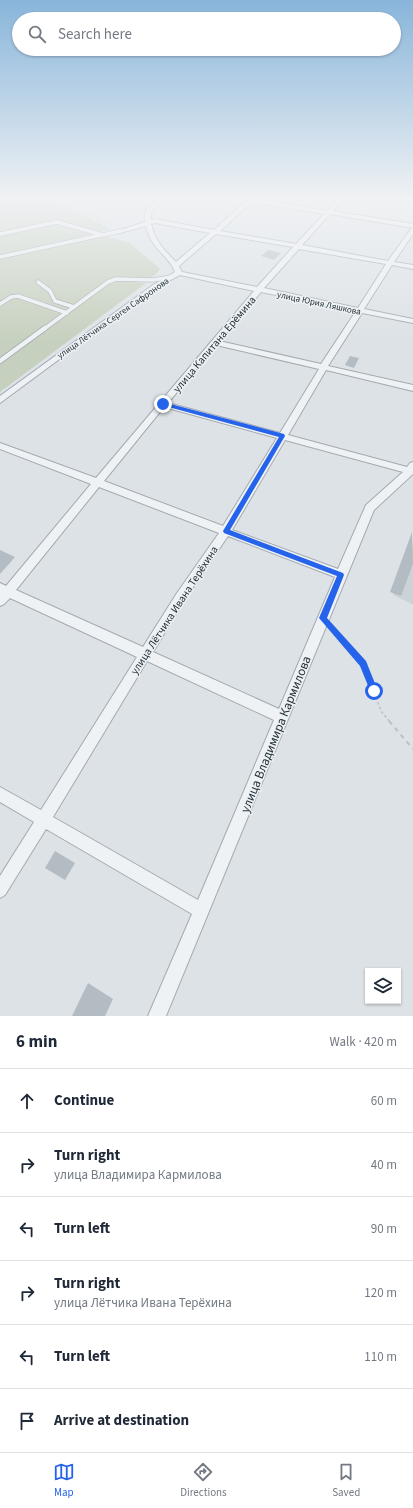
<!DOCTYPE html>
<html lang="en">
<head>
<meta charset="utf-8">
<style>
	:root { --surface:#fff; --page:#f6f6f7; --text:#1f2937; --muted:#747a83; --line:#e0e1e3; --accent:#2563eb }
	body { margin:0; font-family:"Source Sans 3",sans-serif; background:var(--page); color:var(--text) }
	.controls { position:absolute; right:12px; bottom:12px; display:grid; overflow:hidden; border-radius:0px; box-shadow:0 1px 3px #0004 }
	.controls button { width:36px; height:36px; display:grid; place-items:center; padding:0; border:0; border-bottom:1px solid var(--line); background:var(--surface); color:var(--text); font:20px sans-serif }
	.stop { position:absolute; width:12px; height:12px; margin:-9px; border:3px solid #2563eb; border-radius:50%; background:#fff }
	.stop.end { background:#2563eb; border-color:#fff; box-shadow:0 1px 4px #0008 }
	.list { margin:0; padding:0; list-style:none }
	h2 { display:flex; justify-content:space-between; align-items:center; height:52px; margin:0; padding:0 16px; font-size:17px }
	h2 small { font-size:13px; font-weight:400; color:var(--muted) }
	.list li { display:grid; grid-template-columns:26px 1fr auto; gap:12px; align-items:center; box-sizing:border-box; height:64px; padding:0 16px; border-top:1px solid var(--line) }
	.list b { display:block; font-size:15px; white-space:nowrap }
	.list p { margin:0; font-size:13px; white-space:nowrap; color:var(--muted) }
	.list em { font-size:13px; font-style:normal; color:var(--muted) }
	.icon { flex:none; width:22px; height:22px; fill:none; stroke:currentColor; stroke-width:2; stroke-linecap:round; stroke-linejoin:round }
	.map { position:relative; flex:none; width:413px; height:1016px; overflow:hidden }
	.search { position:absolute; background:var(--surface); box-shadow:0 1px 3px #0004; left:12px; right:12px; top:12px; height:44px; display:flex; align-items:center; gap:10px; box-sizing:border-box; padding:0 14px; border-radius:22px; color:var(--muted); font-size:15px }
	.sheet { height:436px; background:var(--surface) }
	nav { display:flex; justify-content:space-around; align-items:center; box-sizing:border-box; height:56px; border-top:1px solid var(--line); background:var(--surface); font-size:11px; color:var(--muted) }
	nav a { display:grid; justify-items:center; gap:2px }
	nav .on { color:var(--accent) }
	.map>svg:first-child { display:block }
	.built { fill:#cbd2d8 }
	.green { fill:#c6d0be }
	.building { fill:#b4bcc3 }
	.lines { fill:none; stroke-linecap:round; stroke-linejoin:round }
	.service-far1-casing { stroke:#a3aab0; stroke-width:5 }
	.service-casing { stroke:#a3aab0; stroke-width:6 }
	.minor-casing { stroke:#a3aab0; stroke-width:2 }
	.path-far2 { stroke:#bbc0c5; stroke-width:1; stroke-dasharray:2 2; stroke-linecap:butt }
	.path-far1 { stroke:#bbc0c5; stroke-width:1.5; stroke-dasharray:2.5 2.5; stroke-linecap:butt }
	.path { stroke:#bbc0c5; stroke-width:2; stroke-dasharray:4.5 4.5; stroke-linecap:butt }
	.service-far1 { stroke:#eff2f5; stroke-width:3.5 }
	.service { stroke:#eff2f5; stroke-width:4.5 }
	.minor { fill:#eff2f5; fill-rule:evenodd }
	.route { fill:#2563eb }
	.labels { text-anchor:middle; stroke-width:3; stroke-linejoin:round; paint-order:stroke }
	.far-street-label { font-size:9px; fill:#27323c; stroke:#ecf1f4 }
	.street-label { font-size:11px; fill:#27323c; stroke:#ecf1f4 }
	.near-street-label { font-size:13px; fill:#27323c; stroke:#ecf1f4 }
</style>
</head>
<body>
<div class="map">
<svg width="413" height="1016" viewBox="0 0 413 1016">
	<rect width="100%" height="100%" fill="#dde2e6"/>
	<path class="built" d="M413,545V604H412L393,595Z"/>
	<path class="green" d="M0,200H52L111,229L97,232L102,235L130,243L160,269C150,287 124,274 108,283L119,281L146,283L0,392Z"/>
	<g class="building">
		<path d="M268,250L281,253L274,260L261,256Z"/>
		<path d="M350,356L359,358L354,368L345,365Z"/>
		<path d="M412,532L413,564L401,596L390,592Z"/>
		<path d="M0,550L15,557L0,574Z"/>
		<path d="M55,851L75,863L65,880L45,868Z"/>
		<path d="M88,983L113,999L105,1016H72Z"/>
	</g>
	<g class="lines">
		<g class="service-far1-casing">
			<g id="service-far1">
				<path d="M0,234L57,222L103,235L120,231"/>
				<path d="M0,257L101,235"/>
				<path d="M38,282L50,291L55,301L74,307"/>
				<path d="M0,304L11,297L18,296L67,313"/>
				<path d="M44,329L108,282L116,279L152,280L172,277"/>
			</g>
		</g>
		<g class="service-casing">
			<path id="service" d="M0,361L45,328"/>
		</g>
		<g class="minor-casing">
			<path id="minor" d="M159,200H166C158,207 149,208 151,220L155,219L214,230L247,200H262L327,211L337,200H343L333,211L413,224V228L330,214L302,245L388,261L411,229L413,228V234L394,262L413,265V269L392,265L364,309L413,319V323L362,313L328,366L413,385V391L326,370L288,435L407,467L410,463L413,462V474L374,510L166,1016H148L192,914L46,829L5,895L0,898V876L34,822L0,802V787L41,810L137,657L10,598L4,604L0,606V583L6,586L91,484L0,449V443L96,478L254,291L180,275L157,287L0,403V396L153,285L175,272C168,254 151,250 146,226L120,233L117,231L145,222C143,209 149,207 159,200ZM252,202L324,214L296,244L220,231ZM155,223L210,233L176,262C164,250 155,241 151,224ZM216,234L293,247L257,287L182,272L179,266ZM299,249L386,264L358,308L264,288ZM261,292L356,311L321,364L219,341ZM216,345L319,369L280,433L168,403ZM164,407L277,438L223,526L104,481ZM285,440L403,472L366,505L338,569L232,530ZM99,487L219,533L177,593L143,647L16,590ZM228,536L335,577L279,709L153,652L185,599ZM147,661L274,720L198,900L53,817Z"/>
		</g>
		<path class="path-far2" d="M60,200L112,226"/>
		<path class="path-far1" d="M331,627L363,663L381,711L390,722"/>
		<path class="path" d="M389,721L413,749"/>
		<use href="#service-far1" class="service-far1"/>
		<use href="#service" class="service"/>
		<use href="#minor" class="minor"/>
	</g>
	<linearGradient id="sky" x2="0" y2="1"><stop stop-color="#88b5da"/><stop offset="0.58" stop-color="#f0f2f4"/><stop offset="1" stop-color="#f0f2f4" stop-opacity="0"/></linearGradient>
	<rect width="413" height="342" fill="url(#sky)"/>
	<path class="route" d="M163,402L284,434L285,436L230,530L343,573L344,575L327,618L366,661L378,691L377,693H371L360,666L319,618L337,576L224,533L223,531L279,437L161,405V403Z"/>
	<g class="labels">
		<g class="far-street-label">
			<text transform="translate(319 303) rotate(12)" y="3">улица Юрия Ляшкова</text>
			<text transform="translate(113 318) rotate(-35)" y="3">улица Лётчика Сергея Сафронова</text>
		</g>
		<g class="street-label">
			<text transform="translate(214 344) rotate(-50)" y="4">улица Капитана Ерёмина</text>
			<text transform="translate(174 610) rotate(-57)" y="4">улица Лётчика Ивана Терёхина</text>
		</g>
		<g class="near-street-label">
			<text transform="translate(275 734) rotate(-68)" y="5">улица Владимира Кармилова</text>
		</g>
	</g>
</svg>
<div class="controls">
<button><svg class="icon" aria-label="layers" viewBox="0 0 24 24"><path d="M12 4l9 5-9 5-9-5zM3 14l9 5 9-5"/></svg></button>
</div>
<div class="stop" style="left:374px;top:691px"></div>
<div class="stop end" style="left:163px;top:404px"></div>
<div class="search"><svg class="icon" aria-label="search" viewBox="0 0 24 24"><circle cx="10" cy="10" r="6"/><path d="M15 15l6 6"/></svg>Search here</div>
</div>
<section class="sheet">
<h2>6 min<small>Walk · 420 m</small></h2>
<ul class="list">
<li><svg class="icon" aria-label="ahead" viewBox="0 0 24 24"><path d="M12 20V5M6 11l6-6 6 6"/></svg><div><b>Continue</b></div><em>60 m</em></li>
<li><svg class="icon" aria-label="right" viewBox="0 0 24 24"><path d="M7 20v-9h11M14 6l5 5-5 5"/></svg><div><b>Turn right</b><p>улица Владимира Кармилова</p></div><em>40 m</em></li>
<li><svg class="icon" aria-label="left" viewBox="0 0 24 24"><path d="M17 20v-9H6M10 6l-5 5 5 5"/></svg><div><b>Turn left</b></div><em>90 m</em></li>
<li><svg class="icon" aria-label="right" viewBox="0 0 24 24"><path d="M7 20v-9h11M14 6l5 5-5 5"/></svg><div><b>Turn right</b><p>улица Лётчика Ивана Терёхина</p></div><em>120 m</em></li>
<li><svg class="icon" aria-label="left" viewBox="0 0 24 24"><path d="M17 20v-9H6M10 6l-5 5 5 5"/></svg><div><b>Turn left</b></div><em>110 m</em></li>
<li><svg class="icon" aria-label="arrive" viewBox="0 0 24 24"><path d="M6 21V4h12l-3 4 3 4H6"/></svg><div><b>Arrive at destination</b></div></li>
</ul>
</section>
<nav>
<a class="on"><svg class="icon" aria-label="map" viewBox="0 0 24 24"><path d="M3 6l6-2 6 2 6-2v14l-6 2-6-2-6 2zM9 4v14M15 6v14"/></svg>Map</a>
<a><svg class="icon" aria-label="directions" viewBox="0 0 24 24"><path d="M12 3l9 9-9 9-9-9zM9 14v-3h6M13 9l2 2-2 2"/></svg>Directions</a>
<a><svg class="icon" aria-label="saved" viewBox="0 0 24 24"><path d="M7 4h10v16l-5-4-5 4z"/></svg>Saved</a>
</nav>
</body>
</html>
